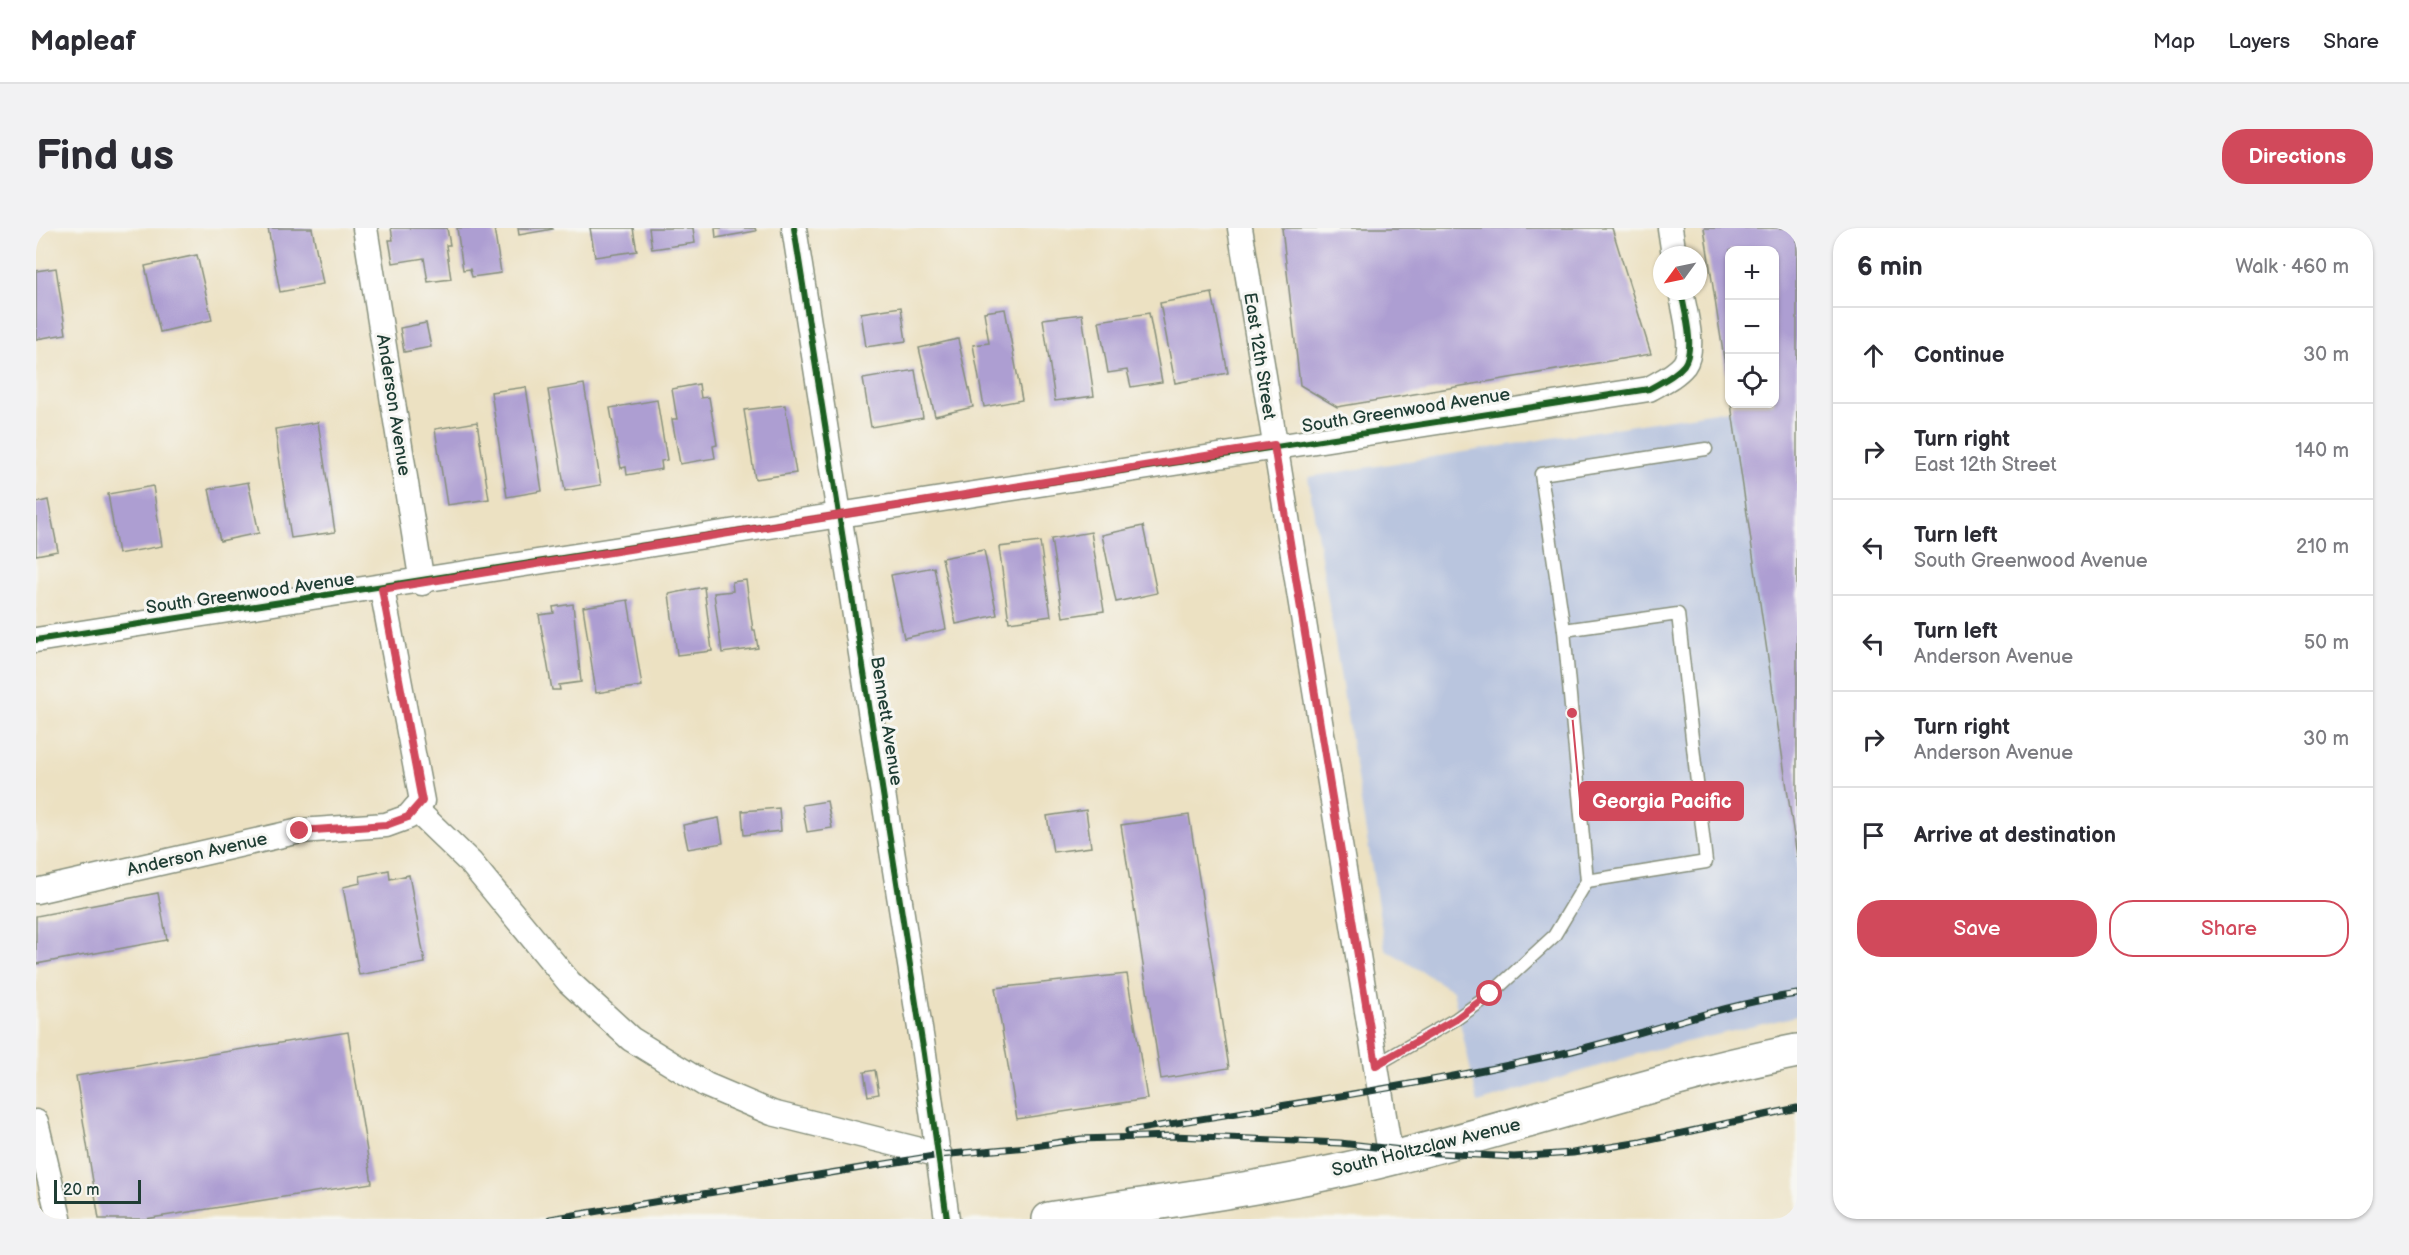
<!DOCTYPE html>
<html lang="en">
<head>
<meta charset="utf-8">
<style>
	:root { --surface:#fff; --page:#f2f2f3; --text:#2b2b33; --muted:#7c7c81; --line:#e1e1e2; --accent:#d1495b }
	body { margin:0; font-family:"Balsamiq Sans",sans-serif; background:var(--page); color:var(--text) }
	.controls { position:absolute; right:18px; top:18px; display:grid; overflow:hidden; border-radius:12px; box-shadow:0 2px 4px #0004 }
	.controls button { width:54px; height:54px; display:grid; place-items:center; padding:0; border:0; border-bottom:2px solid var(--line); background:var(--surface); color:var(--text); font:30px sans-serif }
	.compass { position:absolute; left:1617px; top:18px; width:54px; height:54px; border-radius:50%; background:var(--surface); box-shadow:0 2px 4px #0004; rotate:237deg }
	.scale { position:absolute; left:18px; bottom:15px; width:87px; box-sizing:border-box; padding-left:6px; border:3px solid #1f3d34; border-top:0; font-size:16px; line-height:21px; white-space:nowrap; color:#1f3d34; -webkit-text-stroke:4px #f6f6f2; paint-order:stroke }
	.stop { position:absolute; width:18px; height:18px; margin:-14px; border:4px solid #d1495b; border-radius:50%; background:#fff }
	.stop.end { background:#d1495b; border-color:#fff; box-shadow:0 2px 6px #0008 }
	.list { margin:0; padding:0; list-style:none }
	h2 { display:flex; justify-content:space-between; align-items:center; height:78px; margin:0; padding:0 24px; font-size:26px }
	h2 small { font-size:20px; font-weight:400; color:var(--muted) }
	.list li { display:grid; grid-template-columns:39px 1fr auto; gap:18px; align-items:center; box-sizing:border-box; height:96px; padding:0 24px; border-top:2px solid var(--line) }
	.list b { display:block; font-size:22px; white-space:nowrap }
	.list p { margin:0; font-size:20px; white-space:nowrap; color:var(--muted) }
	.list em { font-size:20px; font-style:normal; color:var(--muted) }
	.actions { display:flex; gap:12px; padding:18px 24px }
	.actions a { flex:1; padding:14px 0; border:2px solid var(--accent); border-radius:24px; text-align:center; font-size:21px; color:var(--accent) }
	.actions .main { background:var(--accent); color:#fff }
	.icon { flex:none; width:33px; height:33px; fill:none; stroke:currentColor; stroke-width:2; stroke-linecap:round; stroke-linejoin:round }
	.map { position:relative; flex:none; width:1761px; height:991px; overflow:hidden; border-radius:24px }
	header { display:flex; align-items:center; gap:36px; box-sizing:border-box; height:84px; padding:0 30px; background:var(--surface); border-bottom:2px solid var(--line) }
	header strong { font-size:28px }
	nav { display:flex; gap:33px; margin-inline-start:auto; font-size:21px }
	.intro { display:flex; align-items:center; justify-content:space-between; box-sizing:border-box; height:144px; padding:0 36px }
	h1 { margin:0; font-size:42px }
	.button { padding:15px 27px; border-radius:24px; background:var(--accent); color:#fff; font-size:21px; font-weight:700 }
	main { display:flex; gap:36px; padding:0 36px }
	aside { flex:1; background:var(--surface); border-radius:24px; box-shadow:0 2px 4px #0004 }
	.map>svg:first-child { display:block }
	.industrial { fill:#b9c5de }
	.building { fill:#ad9ed2 }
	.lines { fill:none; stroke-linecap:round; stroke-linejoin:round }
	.service-casing { stroke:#868f7b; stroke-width:15 }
	.minor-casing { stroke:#868f7b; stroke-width:27 }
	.secondary-casing { stroke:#868f7b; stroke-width:36 }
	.service { stroke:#fff; stroke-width:12 }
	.minor { stroke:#fff; stroke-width:24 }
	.secondary { stroke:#fff; stroke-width:33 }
	.rail-casing { stroke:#1f3d34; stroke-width:7 }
	.rail { stroke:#f6f6f2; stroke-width:4.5; stroke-dasharray:14; stroke-linecap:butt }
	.cycleway-casing { stroke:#f6f6f2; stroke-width:10 }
	.cycleway { stroke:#1b5e20; stroke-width:6 }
	.route { stroke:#d1495b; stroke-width:8 }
	.labels { text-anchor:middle; stroke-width:6; stroke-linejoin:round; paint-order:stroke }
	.street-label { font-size:18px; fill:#1f3d34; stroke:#f6f6f2 }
	.leader { fill:none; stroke:#d1495b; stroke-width:2 }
	.callout-dot { fill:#d1495b; stroke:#f6f6f2; stroke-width:2 }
	.callout { fill:#d1495b; stroke:#d1495b; stroke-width:2 }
	.callout-label { font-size:20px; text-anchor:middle; font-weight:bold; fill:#fff }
</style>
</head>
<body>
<header>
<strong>Mapleaf</strong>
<nav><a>Map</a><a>Layers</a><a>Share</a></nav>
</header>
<div class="intro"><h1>Find us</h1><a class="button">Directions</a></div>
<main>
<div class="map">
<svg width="1761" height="991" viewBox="0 0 1761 991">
	<rect width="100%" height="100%" fill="#f6f6f2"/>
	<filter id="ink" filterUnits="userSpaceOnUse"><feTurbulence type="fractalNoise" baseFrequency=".0167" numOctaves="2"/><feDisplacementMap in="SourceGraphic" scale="12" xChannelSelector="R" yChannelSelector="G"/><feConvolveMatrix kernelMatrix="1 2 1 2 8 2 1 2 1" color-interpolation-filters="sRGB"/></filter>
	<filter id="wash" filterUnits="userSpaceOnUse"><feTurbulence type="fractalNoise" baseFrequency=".008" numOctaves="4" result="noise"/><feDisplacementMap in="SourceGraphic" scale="24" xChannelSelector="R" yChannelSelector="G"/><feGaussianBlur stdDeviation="1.35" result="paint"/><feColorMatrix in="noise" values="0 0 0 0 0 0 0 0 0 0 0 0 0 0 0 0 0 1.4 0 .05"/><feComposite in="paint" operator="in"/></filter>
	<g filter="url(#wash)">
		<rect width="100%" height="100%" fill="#ece1c2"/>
		<path class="industrial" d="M1761,171V788L1612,823L1442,875L1417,763L1349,721L1272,249Z"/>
		<g id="blocks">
			<g class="building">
				<path d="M232,0H276L287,56L244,64Z"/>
				<path d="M355,0H411L414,17H410L415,51L392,54L388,30L357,35L353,12H357Z"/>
				<path d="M421,0H458L465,45L436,49L434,41L427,42Z"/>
				<path d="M482,0H516L517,1L483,7Z"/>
				<path d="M554,0H597L601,23L559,29Z"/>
				<path d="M613,0H657L659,15L616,21Z"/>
				<path d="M679,0H719L720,3L680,10Z"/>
				<path d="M1246,0H1576L1615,126L1301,179L1264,157Z"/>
				<path d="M1668,0H1761V629L1695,176H1738V22H1694L1692,157Z"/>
				<path d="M161,27L176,92L124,104L109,38Z"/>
				<path d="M20,40L30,106L0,111V43Z"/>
				<path d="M1176,65L1192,145L1139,155L1124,75Z"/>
				<path d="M865,79L870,113L830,119L825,85Z"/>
				<path d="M969,81L986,172L948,179L937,117L953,115L948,84Z"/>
				<path d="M1113,85L1126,154L1095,159L1091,142L1072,145L1063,93Z"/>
				<path d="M1046,86L1058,168L1019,173L1007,91Z"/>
				<path d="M390,95L395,119L368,124L364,100Z"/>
				<path d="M922,111L937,179L899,188L883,120Z"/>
				<path d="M879,142L887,190L835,199L827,151Z"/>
				<path d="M548,156L565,257L529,263L512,162Z"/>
				<path d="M663,156L665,170L673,169L681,217L677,218L679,230L644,236L636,191H641L636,161Z"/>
				<path d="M490,159L506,263L471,269L455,164Z"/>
				<path d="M621,172L631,232L625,233L626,241L591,247L590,239L585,240L574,180Z"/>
				<path d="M749,177L760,245L719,251L708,182Z"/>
				<path d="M282,194L299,304L255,310L239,201Z"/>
				<path d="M441,194L453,271L411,277L399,201Z"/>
				<path d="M212,254L223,305L184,313L173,261Z"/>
				<path d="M117,258L126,318L82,326L72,266Z"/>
				<path d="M12,272L22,323L0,327V275Z"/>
				<path d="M1107,298L1121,365L1080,374L1066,307Z"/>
				<path d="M1055,304L1068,383L1027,389L1015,311Z"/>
				<path d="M1004,314L1015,388L973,394L963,319Z"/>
				<path d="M948,322L961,387L920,396L906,330Z"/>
				<path d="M898,339L910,401L868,410L855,347Z"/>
				<path d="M710,352L717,402H719L722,420L686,425L678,365L697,363L696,354Z"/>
				<path d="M668,359L676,423L641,427L633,366Z"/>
				<path d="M592,372L606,458L560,465L547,379Z"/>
				<path d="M537,376L545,454L523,457L524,462H516L503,387L518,385L517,379Z"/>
				<path d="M791,573L796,600L771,604L766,577Z"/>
				<path d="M743,580L745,603L708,607L706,583Z"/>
				<path d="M1050,582L1055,619L1017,624L1011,588Z"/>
				<path d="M1153,587L1193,840L1125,851L1085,597Z"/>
				<path d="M683,590L687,615L652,621L647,597Z"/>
				<path d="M353,642L354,651L373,647L389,735L323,747L307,659L325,655L324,648Z"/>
				<path d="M122,665L131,712L0,736V688Z"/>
				<path d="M1091,746L1111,871L981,891L959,760Z"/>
				<path d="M312,804L336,955L109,991H63L40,848Z"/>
				<path d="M839,842L843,866L832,868L828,844Z"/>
			</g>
		</g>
	</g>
	<g filter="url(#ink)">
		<use href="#blocks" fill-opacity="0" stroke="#868f7b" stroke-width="1.5"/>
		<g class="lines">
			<g class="service-casing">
				<g id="service">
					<path d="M1528,402L1642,386L1670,634L1551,653"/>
					<path d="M1340,837L1420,791L1454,767L1518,708L1551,653L1528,402L1505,246L1670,221"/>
				</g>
			</g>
			<g class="minor-casing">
				<g id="minor">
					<path d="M329,0L386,355"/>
					<path d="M758,0L888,826L911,991"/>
					<path d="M1204,0L1355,931"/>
					<path d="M1634,0L1638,27"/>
					<path d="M0,412C538,332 1075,242 1613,161C1625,154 1639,148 1648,137C1660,120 1648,82 1645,63"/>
					<path d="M379,581L435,635L533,754L595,811L670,857L736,885L904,927"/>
					<path d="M0,663L264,603L350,597L372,589L386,573L346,361"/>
					<path d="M0,894L23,990"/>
				</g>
			</g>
			<g class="secondary-casing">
				<path id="secondary" d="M1013,991C1127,973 1244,959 1357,930C1492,896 1625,850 1761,823"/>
			</g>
			<use href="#service" class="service"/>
			<use href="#minor" class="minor"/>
			<use href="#secondary" class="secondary"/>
			<g class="rail-casing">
				<g id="rail">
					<path d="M1092,903C1240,878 1390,857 1536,823C1611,805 1684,777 1761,766"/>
					<path d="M514,991L904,927L992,919L1045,911L1135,908L1216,911L1304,915L1383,924L1478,929L1537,925L1605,914L1761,880"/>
				</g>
			</g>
			<use href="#rail" class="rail"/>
			<g class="cycleway-casing">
				<g id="cycleway">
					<path d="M758,0L888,826L911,991"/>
					<path d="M0,412C538,332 1075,242 1613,161C1625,154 1639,148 1648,137C1660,120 1648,82 1645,63"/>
				</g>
			</g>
			<use href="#cycleway" class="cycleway"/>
		</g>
	</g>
	<g class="lines" filter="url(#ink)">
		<path class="route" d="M264,603L350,597L372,589L386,573L346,361L1238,217L1340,837L1420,791L1454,766"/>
	</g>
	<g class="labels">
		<g class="street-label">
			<text transform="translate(1224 128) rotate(81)" y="6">East 12th Street</text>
			<text transform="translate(358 177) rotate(81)" y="6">Anderson Avenue</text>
			<text transform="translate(1370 182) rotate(-9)" y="6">South Greenwood Avenue</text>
			<text transform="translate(214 365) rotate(-8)" y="6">South Greenwood Avenue</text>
			<text transform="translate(851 493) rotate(81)" y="6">Bennett Avenue</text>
			<text transform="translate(161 626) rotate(-13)" y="6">Anderson Avenue</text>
			<text transform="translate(1390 919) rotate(-14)" y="6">South Holtzclaw Avenue</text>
		</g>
	</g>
	<path class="leader" d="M1536 485L1544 573"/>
	<circle class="callout-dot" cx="1536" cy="485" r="6"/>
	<rect class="callout" x="1544" y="554" width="163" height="38" rx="6"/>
	<g class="callout-label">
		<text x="1626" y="580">Georgia Pacific</text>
	</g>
</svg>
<div class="controls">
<button>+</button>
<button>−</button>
<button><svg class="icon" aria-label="locate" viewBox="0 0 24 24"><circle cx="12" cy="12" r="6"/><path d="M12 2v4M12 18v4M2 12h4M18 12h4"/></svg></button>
</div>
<svg class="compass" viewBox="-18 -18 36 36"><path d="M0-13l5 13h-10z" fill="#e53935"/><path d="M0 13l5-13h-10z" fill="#7c7c81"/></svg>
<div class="scale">20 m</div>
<div class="stop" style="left:1454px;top:766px"></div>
<div class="stop end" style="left:264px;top:603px"></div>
</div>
<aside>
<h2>6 min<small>Walk · 460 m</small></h2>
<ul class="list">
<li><svg class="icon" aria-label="ahead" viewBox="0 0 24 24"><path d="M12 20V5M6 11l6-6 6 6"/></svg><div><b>Continue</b></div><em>30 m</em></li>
<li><svg class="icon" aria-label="right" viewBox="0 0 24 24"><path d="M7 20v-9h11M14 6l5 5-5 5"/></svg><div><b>Turn right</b><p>East 12th Street</p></div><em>140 m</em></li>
<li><svg class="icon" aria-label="left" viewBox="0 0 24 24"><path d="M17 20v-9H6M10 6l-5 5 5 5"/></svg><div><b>Turn left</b><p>South Greenwood Avenue</p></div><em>210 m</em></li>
<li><svg class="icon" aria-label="left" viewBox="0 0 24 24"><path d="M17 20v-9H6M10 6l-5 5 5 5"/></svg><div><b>Turn left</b><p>Anderson Avenue</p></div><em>50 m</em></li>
<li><svg class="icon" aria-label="right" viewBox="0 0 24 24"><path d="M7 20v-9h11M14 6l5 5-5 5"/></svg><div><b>Turn right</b><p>Anderson Avenue</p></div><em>30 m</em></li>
<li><svg class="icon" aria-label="arrive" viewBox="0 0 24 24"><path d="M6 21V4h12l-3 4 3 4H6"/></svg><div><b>Arrive at destination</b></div></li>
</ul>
<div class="actions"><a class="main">Save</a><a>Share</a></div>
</aside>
</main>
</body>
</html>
